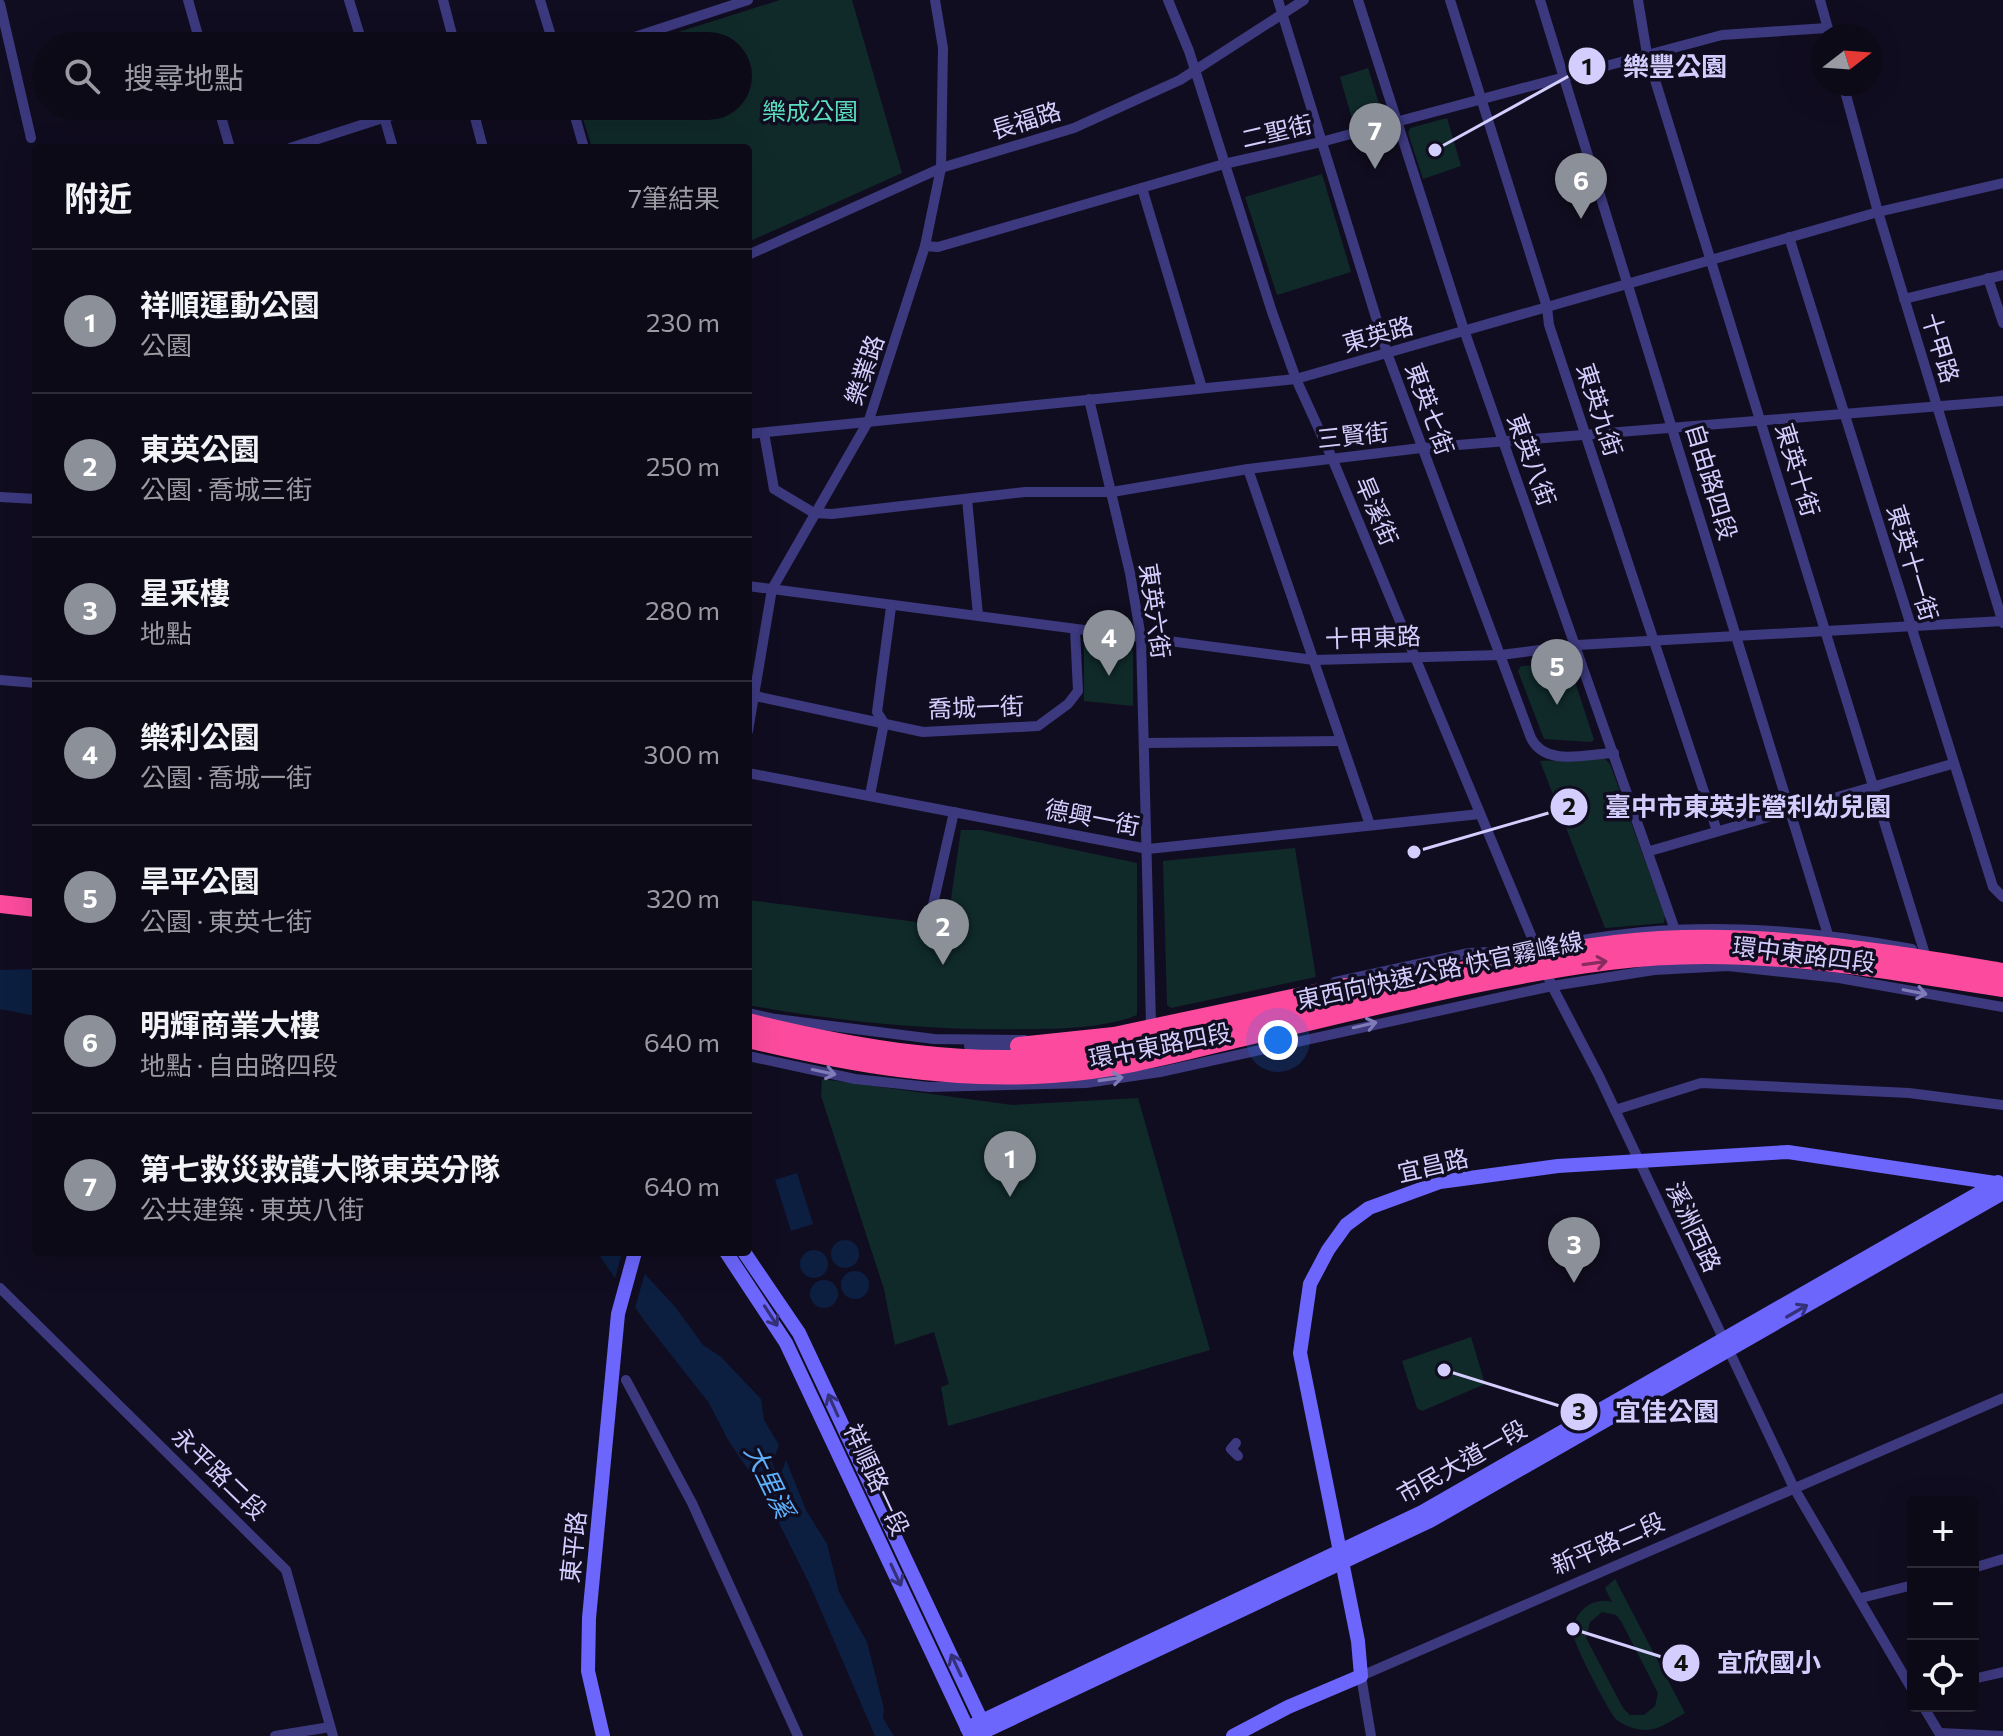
<!DOCTYPE html>
<html lang="zh-TW">
<head>
<meta charset="utf-8">
<style>
	:root { --surface:#0d0a18; --page:#1b1825; --text:#f1f3f6; --muted:#9a9aa2; --line:#2d2b37; --accent:#8c9099 }
	body { margin:0; font-family:Commissioner,"Noto Sans TC",sans-serif; background:var(--page); color:var(--text) }
	.controls { position:absolute; right:24px; bottom:24px; display:grid; overflow:hidden; border-radius:8px; box-shadow:0 8px 32px #0002 }
	.controls button { width:72px; height:72px; display:grid; place-items:center; padding:0; border:0; border-bottom:2px solid var(--line); background:var(--surface); color:var(--text); font:40px sans-serif }
	.compass { position:absolute; left:1811px; top:24px; width:72px; height:72px; border-radius:50%; background:var(--surface); box-shadow:0 8px 32px #0002; rotate:73deg }
	.you { position:absolute; left:1278px; top:1040px; width:28px; height:28px; margin:-20px; border:6px solid #fff; border-radius:50%; background:#1a73e8; box-shadow:0 0 0 12px #1a73e833 }
	.badge { display:grid; place-items:center; width:52px; height:52px; border-radius:50%; background:var(--accent); color:#fff; font-size:26px; font-weight:700 }
	.pin { position:absolute; translate:-50% -66px; filter:drop-shadow(0 2px 4px #0008) }
	.pin::after { content:''; position:absolute; top:42px; width:28px; height:24px; background:inherit; clip-path:polygon(0 0,100% 0,50% 100%) }
	.list { margin:0; padding:0; list-style:none }
	h2 { display:flex; justify-content:space-between; align-items:center; height:104px; margin:0; padding:0 32px; font-size:34px }
	h2 small { font-size:26px; font-weight:400; color:var(--muted) }
	.list li { display:grid; grid-template-columns:52px 1fr auto; gap:24px; align-items:center; box-sizing:border-box; height:144px; padding:0 32px; border-top:2px solid var(--line) }
	.list b { display:block; font-size:30px; white-space:nowrap }
	.list p { margin:0; font-size:26px; white-space:nowrap; color:var(--muted) }
	.list em { font-size:26px; font-style:normal; color:var(--muted) }
	.icon { flex:none; width:44px; height:44px; fill:none; stroke:currentColor; stroke-width:2; stroke-linecap:round; stroke-linejoin:round }
	.map { position:relative; flex:none; width:2003px; height:1736px; overflow:hidden }
	.search { position:absolute; background:var(--surface); box-shadow:0 8px 32px #0002; left:32px; top:32px; width:720px; height:88px; display:flex; align-items:center; gap:20px; box-sizing:border-box; padding:0 28px; border-radius:44px; color:var(--muted); font-size:30px }
	.panel { position:absolute; background:var(--surface); box-shadow:0 8px 32px #0002; left:32px; top:144px; width:720px; height:1112px; border-radius:8px }
	.map>svg:first-child { display:block }
	.green { fill:#102a2a; fill-rule:evenodd }
	.water { fill:#0c1f41 }
	.pier { fill:#110d20 }
	.lines { fill:none; stroke-linecap:round; stroke-linejoin:round }
	.street { stroke:#3c397f; stroke-width:10 }
	.secondary { stroke:#6c66fd; stroke-width:14 }
	.highway { stroke:#fc4b9e; stroke-width:18 }
	.oneway { stroke:#862c5f }
	.oneway2 { stroke:#807cb8 }
	.oneway3 { stroke:#353178 }
	.labels { text-anchor:middle; stroke-width:7; stroke-linejoin:round; paint-order:stroke }
	.park-label { font-size:24px; fill:#5bddbe; stroke:#110d20 }
	.street-label { font-size:24px; fill:#d4cefe; stroke:#110d20 }
	.water-label { font-size:26px; font-style:italic; fill:#5db1fc; stroke:#110d20 }
	.leader { fill:none; stroke:#d4cefe; stroke-width:3 }
	.callout-dot { fill:#d4cefe; stroke:#110d20; stroke-width:3 }
	.mark-label { font-size:24px; text-anchor:middle; font-weight:bold; fill:#111 }
	.callout-label { font-size:26px; text-anchor:middle; font-weight:bold; fill:#d4cefe; stroke:#110d20; stroke-width:7; stroke-linejoin:round; paint-order:stroke }
</style>
</head>
<body>
<div class="map">
<svg width="2003" height="1736" viewBox="0 0 2003 1736">
	<rect width="100%" height="100%" fill="#110d20"/>
	<g class="green">
		<path d="M780,0H852L902,173L748,242V148H592L579,106H738V46H634Z"/>
		<path d="M1368,68L1381,110L1378,115L1352,119L1340,77Z"/>
		<path d="M1447,118L1461,166L1423,179L1408,133L1410,128Z"/>
		<path d="M1322,174L1351,272L1277,295L1245,197Z"/>
		<path d="M1090,640L1127,645L1133,651V706L1084,701V647Z"/>
		<path d="M1565,663L1570,666L1594,740L1591,742L1544,739L1518,671L1521,666Z"/>
		<path d="M1604,758L1610,764L1665,916L1664,923L1605,928L1540,761Z"/>
		<path d="M961,830H981L1137,863V1015C1104,1028 1062,1029 1028,1029C932,1031 842,1022 748,1005V900L947,926Z"/>
		<path d="M1295,848L1316,977L1171,1008L1167,1005L1163,861Z"/>
		<path d="M822,1079L1012,1105L1138,1098L1210,1350L948,1426L941,1387L949,1384L934,1332L895,1345L884,1289L821,1096Z"/>
		<path d="M1471,1337L1485,1384L1422,1411L1417,1408L1402,1361Z"/>
		<path d="M1615,1579L1685,1713C1674,1719 1659,1730 1646,1730C1637,1730 1624,1726 1617,1720C1610,1714 1576,1648 1574,1637C1570,1614 1592,1596 1612,1602L1605,1588ZM1602,1612L1616,1615L1621,1621L1658,1693L1655,1706L1644,1715H1630L1623,1708L1586,1638L1590,1622Z"/>
	</g>
	<g class="water">
		<path d="M36,969V1016L0,1009V970Z"/>
		<path d="M797,1173L813,1224L791,1231L775,1180Z"/>
		<circle cx="845" cy="1254" r="14"/>
		<circle cx="814" cy="1264" r="14"/>
		<path d="M597,1252H625L676,1308L703,1345L721,1357L761,1399L764,1420L779,1445L772,1463L779,1479L786,1460L806,1510L827,1544L839,1592L867,1642L884,1709L883,1718L894,1736H875L810,1585L765,1495L728,1440L709,1403L646,1323Z"/>
		<circle cx="855" cy="1285" r="14"/>
		<circle cx="824" cy="1294" r="14"/>
	</g>
	<path class="pier" d="M622,1252H630L646,1269L634,1312L614,1282Z"/>
	<g class="lines">
		<g class="street">
			<path d="M188,0L201,46"/>
			<path d="M349,0L363,46"/>
			<path d="M443,0L455,46"/>
			<path d="M540,0L554,46"/>
			<path d="M1168,0L1189,51L1272,312L1296,379L1332,458L1552,986L1599,1076L1794,1488L1913,1691"/>
			<path d="M1278,0L1387,353L1531,738C1545,767 1586,754 1614,753"/>
			<path d="M1358,0L1464,330L1675,930"/>
			<path d="M1450,0L1547,307L1549,325L1717,831"/>
			<path d="M1540,0L1829,938"/>
			<path d="M1638,0L1647,54L1924,951"/>
			<path d="M1820,0L1830,36"/>
			<path d="M0,4L31,138"/>
			<path d="M607,46L748,0"/>
			<path d="M1843,84L1878,212L2003,623"/>
			<path d="M218,106L230,148"/>
			<path d="M381,106L393,148"/>
			<path d="M472,106L483,148"/>
			<path d="M572,106L584,148"/>
			<path d="M290,148L420,106"/>
			<path d="M1142,188L1202,388"/>
			<path d="M1789,237L1993,887L2003,897"/>
			<path d="M925,246L938,247L1224,164L1321,142L1722,35L1827,28"/>
			<path d="M748,255L941,168L1074,128L1180,80L1304,0"/>
			<path d="M1988,278L2003,323"/>
			<path d="M1904,299L2003,275"/>
			<path d="M1089,399L1130,573L1141,638L1151,1024"/>
			<path d="M764,433L774,489L814,513L832,514L1025,492H1112L1248,469L1421,448L2003,401"/>
			<path d="M748,434L1296,379L1878,212L2003,183"/>
			<path d="M1248,469L1370,825"/>
			<path d="M0,497L36,499"/>
			<path d="M967,499L978,615"/>
			<path d="M748,586L1314,660L1501,655L1577,645L2003,621"/>
			<path d="M0,680L36,683"/>
			<path d="M755,696L923,732L1038,726L1068,704L1078,691L1075,629"/>
			<path d="M748,731L772,589L869,420L925,246L941,168L943,48L935,0"/>
			<path d="M1145,743L1340,741"/>
			<path d="M748,773L1148,849L1480,814"/>
			<path d="M870,795L884,723L877,712L891,607"/>
			<path d="M1650,851L1952,764"/>
			<path d="M932,909L954,812"/>
			<path d="M1571,942C1686,920 1798,928 1912,949"/>
			<path d="M1335,982L1469,953L1524,950"/>
			<path d="M748,1013L779,1020"/>
			<path d="M776,1019L934,1039L1025,1040"/>
			<path d="M969,1046L1025,1050"/>
			<path d="M748,1056L855,1079L929,1087L1086,1083L1160,1072L1552,986L1654,970L1728,966L1839,978L2003,1007"/>
			<path d="M1615,1110L1701,1083L1909,1093L2003,1105"/>
			<path d="M0,1288L286,1570L333,1736"/>
			<path d="M626,1380L692,1503L798,1736"/>
			<path d="M1236,1443L1231,1449L1238,1456"/>
			<path d="M1973,1568L2003,1559"/>
			<path d="M1861,1598L1913,1585"/>
			<path d="M1973,1679L2003,1672"/>
			<path d="M1923,1706L1941,1736"/>
			<path d="M1940,1733L2003,1736"/>
			<path d="M275,1736L330,1727"/>
			<path d="M1371,1736L1361,1676L2003,1398"/>
		</g>
		<g class="secondary">
			<path d="M726,1252L786,1343L971,1736"/>
			<path d="M744,1252L799,1333L985,1728"/>
			<path d="M967,1728L1422,1512L1998,1182"/>
			<path d="M603,1736L588,1671L589,1618L618,1314L635,1252"/>
			<path d="M975,1736L1430,1521L2003,1193"/>
			<path d="M1233,1736L1288,1707L1361,1676L1358,1641L1300,1353L1310,1284L1328,1250L1346,1225L1369,1208L1440,1182L1558,1166L1788,1152L2003,1184"/>
		</g>
		<g class="highway">
			<path d="M0,904L36,908"/>
			<path d="M748,1022C857,1049 971,1069 1083,1054C1117,1050 1151,1041 1184,1034C1328,1005 1470,962 1615,944C1745,928 1875,951 2003,972"/>
			<path d="M748,1039C848,1063 948,1081 1052,1074C1116,1070 1178,1053 1240,1038C1362,1010 1484,977 1609,961C1742,943 1872,968 2003,988"/>
			<path d="M1019,1046L1114,1036L1344,987"/>
		</g>
	</g>
	<defs><path id="oneway-shaft" d="M-6 0H5M1.5-3L5.5 0L1.5 3" fill="none" stroke-width="1.6" stroke-linecap="round" stroke-linejoin="round" transform="scale(2)"/></defs>
	<use class="oneway" href="#oneway-shaft" transform="translate(1595 963) rotate(-8)"/>
	<g class="oneway2">
		<use href="#oneway-shaft" transform="translate(1915 992) rotate(11)"/>
		<use href="#oneway-shaft" transform="translate(1365 1025) rotate(-13)"/>
		<use href="#oneway-shaft" transform="translate(824 1072) rotate(12)"/>
		<use href="#oneway-shaft" transform="translate(1111 1079) rotate(-8)"/>
	</g>
	<g class="oneway3">
		<use href="#oneway-shaft" transform="translate(1797 1311) rotate(-30)"/>
		<use href="#oneway-shaft" transform="translate(771 1316) rotate(57)"/>
		<use href="#oneway-shaft" transform="translate(833 1405) rotate(-114)"/>
		<use href="#oneway-shaft" transform="translate(896 1575) rotate(65)"/>
		<use href="#oneway-shaft" transform="translate(956 1665) rotate(-115)"/>
	</g>
	<g class="labels">
		<g class="park-label">
			<text x="810" y="120">樂成公園</text>
		</g>
		<g class="street-label">
			<text transform="translate(1026 121) rotate(-17)" y="8">長福路</text>
			<text transform="translate(1277 132) rotate(-13)" y="8">二聖街</text>
			<text transform="translate(1378 335) rotate(-16)" y="8">東英路</text>
			<text transform="translate(1940 348) rotate(73)" y="8">十甲路</text>
			<text transform="translate(865 370) rotate(-71)" y="8">樂業路</text>
			<text transform="translate(1429 409) rotate(70)" y="8">東英七街</text>
			<text transform="translate(1599 410) rotate(72)" y="8">東英九街</text>
			<text transform="translate(1353 436) rotate(-6)" y="8">三賢街</text>
			<text transform="translate(1531 460) rotate(70)" y="8">東英八街</text>
			<text transform="translate(1797 470) rotate(73)" y="8">東英十街</text>
			<text transform="translate(1711 482) rotate(73)" y="8">自由路四段</text>
			<text transform="translate(1376 511) rotate(67)" y="8">旱溪街</text>
			<text transform="translate(1912 563) rotate(73)" y="8">東英十一街</text>
			<text transform="translate(1154 611) rotate(82)" y="8">東英六街</text>
			<text transform="translate(1373 638) rotate(-2)" y="8">十甲東路</text>
			<text transform="translate(976 708) rotate(-2)" y="8">喬城一街</text>
			<text transform="translate(1092 818) rotate(11)" y="8">德興一街</text>
			<text transform="translate(1804 955) rotate(7)" y="8">環中東路四段</text>
			<text transform="translate(1440 971) rotate(-12)" y="8">東西向快速公路 快官霧峰線</text>
			<text transform="translate(1160 1046) rotate(-11)" y="8">環中東路四段</text>
			<text transform="translate(1433 1166) rotate(-13)" y="8">宜昌路</text>
			<text transform="translate(1693 1227) rotate(65)" y="8">溪洲西路</text>
			<text transform="translate(1462 1462) rotate(-29)" y="8">市民大道一段</text>
			<text transform="translate(219 1474) rotate(44)" y="8">永平路二段</text>
			<text transform="translate(876 1480) rotate(65)" y="8">祥順路一段</text>
			<text transform="translate(1608 1544) rotate(-23)" y="8">新平路二段</text>
			<text transform="translate(574 1547) rotate(-84)" y="8">東平路</text>
		</g>
		<g class="water-label">
			<text transform="translate(769 1481) rotate(64)" y="9">大里溪</text>
		</g>
	</g>
	<path class="leader" d="M1435 150L1587 66M1414 852L1569 807M1444 1370L1579 1412M1573 1629L1681 1663"/>
	<g class="callout-dot">
		<circle cx="1435" cy="150" r="8"/>
		<circle cx="1414" cy="852" r="8"/>
		<circle cx="1444" cy="1370" r="8"/>
		<circle cx="1573" cy="1629" r="8"/>
		<circle cx="1587" cy="66" r="20"/>
		<circle cx="1569" cy="807" r="20"/>
		<circle cx="1579" cy="1412" r="20"/>
		<circle cx="1681" cy="1663" r="20"/>
	</g>
	<g class="mark-label">
		<text x="1587" y="75">1</text>
		<text x="1569" y="815">2</text>
		<text x="1579" y="1420">3</text>
		<text x="1681" y="1671">4</text>
	</g>
	<g class="callout-label">
		<text x="1675" y="76">樂豐公園</text>
		<text x="1748" y="816">臺中市東英非營利幼兒園</text>
		<text x="1667" y="1421">宜佳公園</text>
		<text x="1769" y="1672">宜欣國小</text>
	</g>
</svg>
<div class="controls">
<button>+</button>
<button>−</button>
<button><svg class="icon" aria-label="locate" viewBox="0 0 24 24"><circle cx="12" cy="12" r="6"/><path d="M12 2v4M12 18v4M2 12h4M18 12h4"/></svg></button>
</div>
<svg class="compass" viewBox="-18 -18 36 36"><path d="M0-13l5 13h-10z" fill="#e53935"/><path d="M0 13l5-13h-10z" fill="#9a9aa2"/></svg>
<div class="you"></div>
<div class="pin badge" style="left:1010px;top:1197px">1</div>
<div class="pin badge" style="left:943px;top:965px">2</div>
<div class="pin badge" style="left:1574px;top:1283px">3</div>
<div class="pin badge" style="left:1109px;top:676px">4</div>
<div class="pin badge" style="left:1557px;top:705px">5</div>
<div class="pin badge" style="left:1581px;top:219px">6</div>
<div class="pin badge" style="left:1375px;top:169px">7</div>
<div class="search"><svg class="icon" aria-label="search" viewBox="0 0 24 24"><circle cx="10" cy="10" r="6"/><path d="M15 15l6 6"/></svg>搜尋地點</div>
<section class="panel">
<h2>附近<small>7筆結果</small></h2>
<ul class="list">
<li><span class="badge">1</span><div><b>祥順運動公園</b><p>公園</p></div><em>230 m</em></li>
<li><span class="badge">2</span><div><b>東英公園</b><p>公園 · 喬城三街</p></div><em>250 m</em></li>
<li><span class="badge">3</span><div><b>星釆樓</b><p>地點</p></div><em>280 m</em></li>
<li><span class="badge">4</span><div><b>樂利公園</b><p>公園 · 喬城一街</p></div><em>300 m</em></li>
<li><span class="badge">5</span><div><b>旱平公園</b><p>公園 · 東英七街</p></div><em>320 m</em></li>
<li><span class="badge">6</span><div><b>明輝商業大樓</b><p>地點 · 自由路四段</p></div><em>640 m</em></li>
<li><span class="badge">7</span><div><b>第七救災救護大隊東英分隊</b><p>公共建築 · 東英八街</p></div><em>640 m</em></li>
</ul>
</section>
</div>
</body>
</html>
